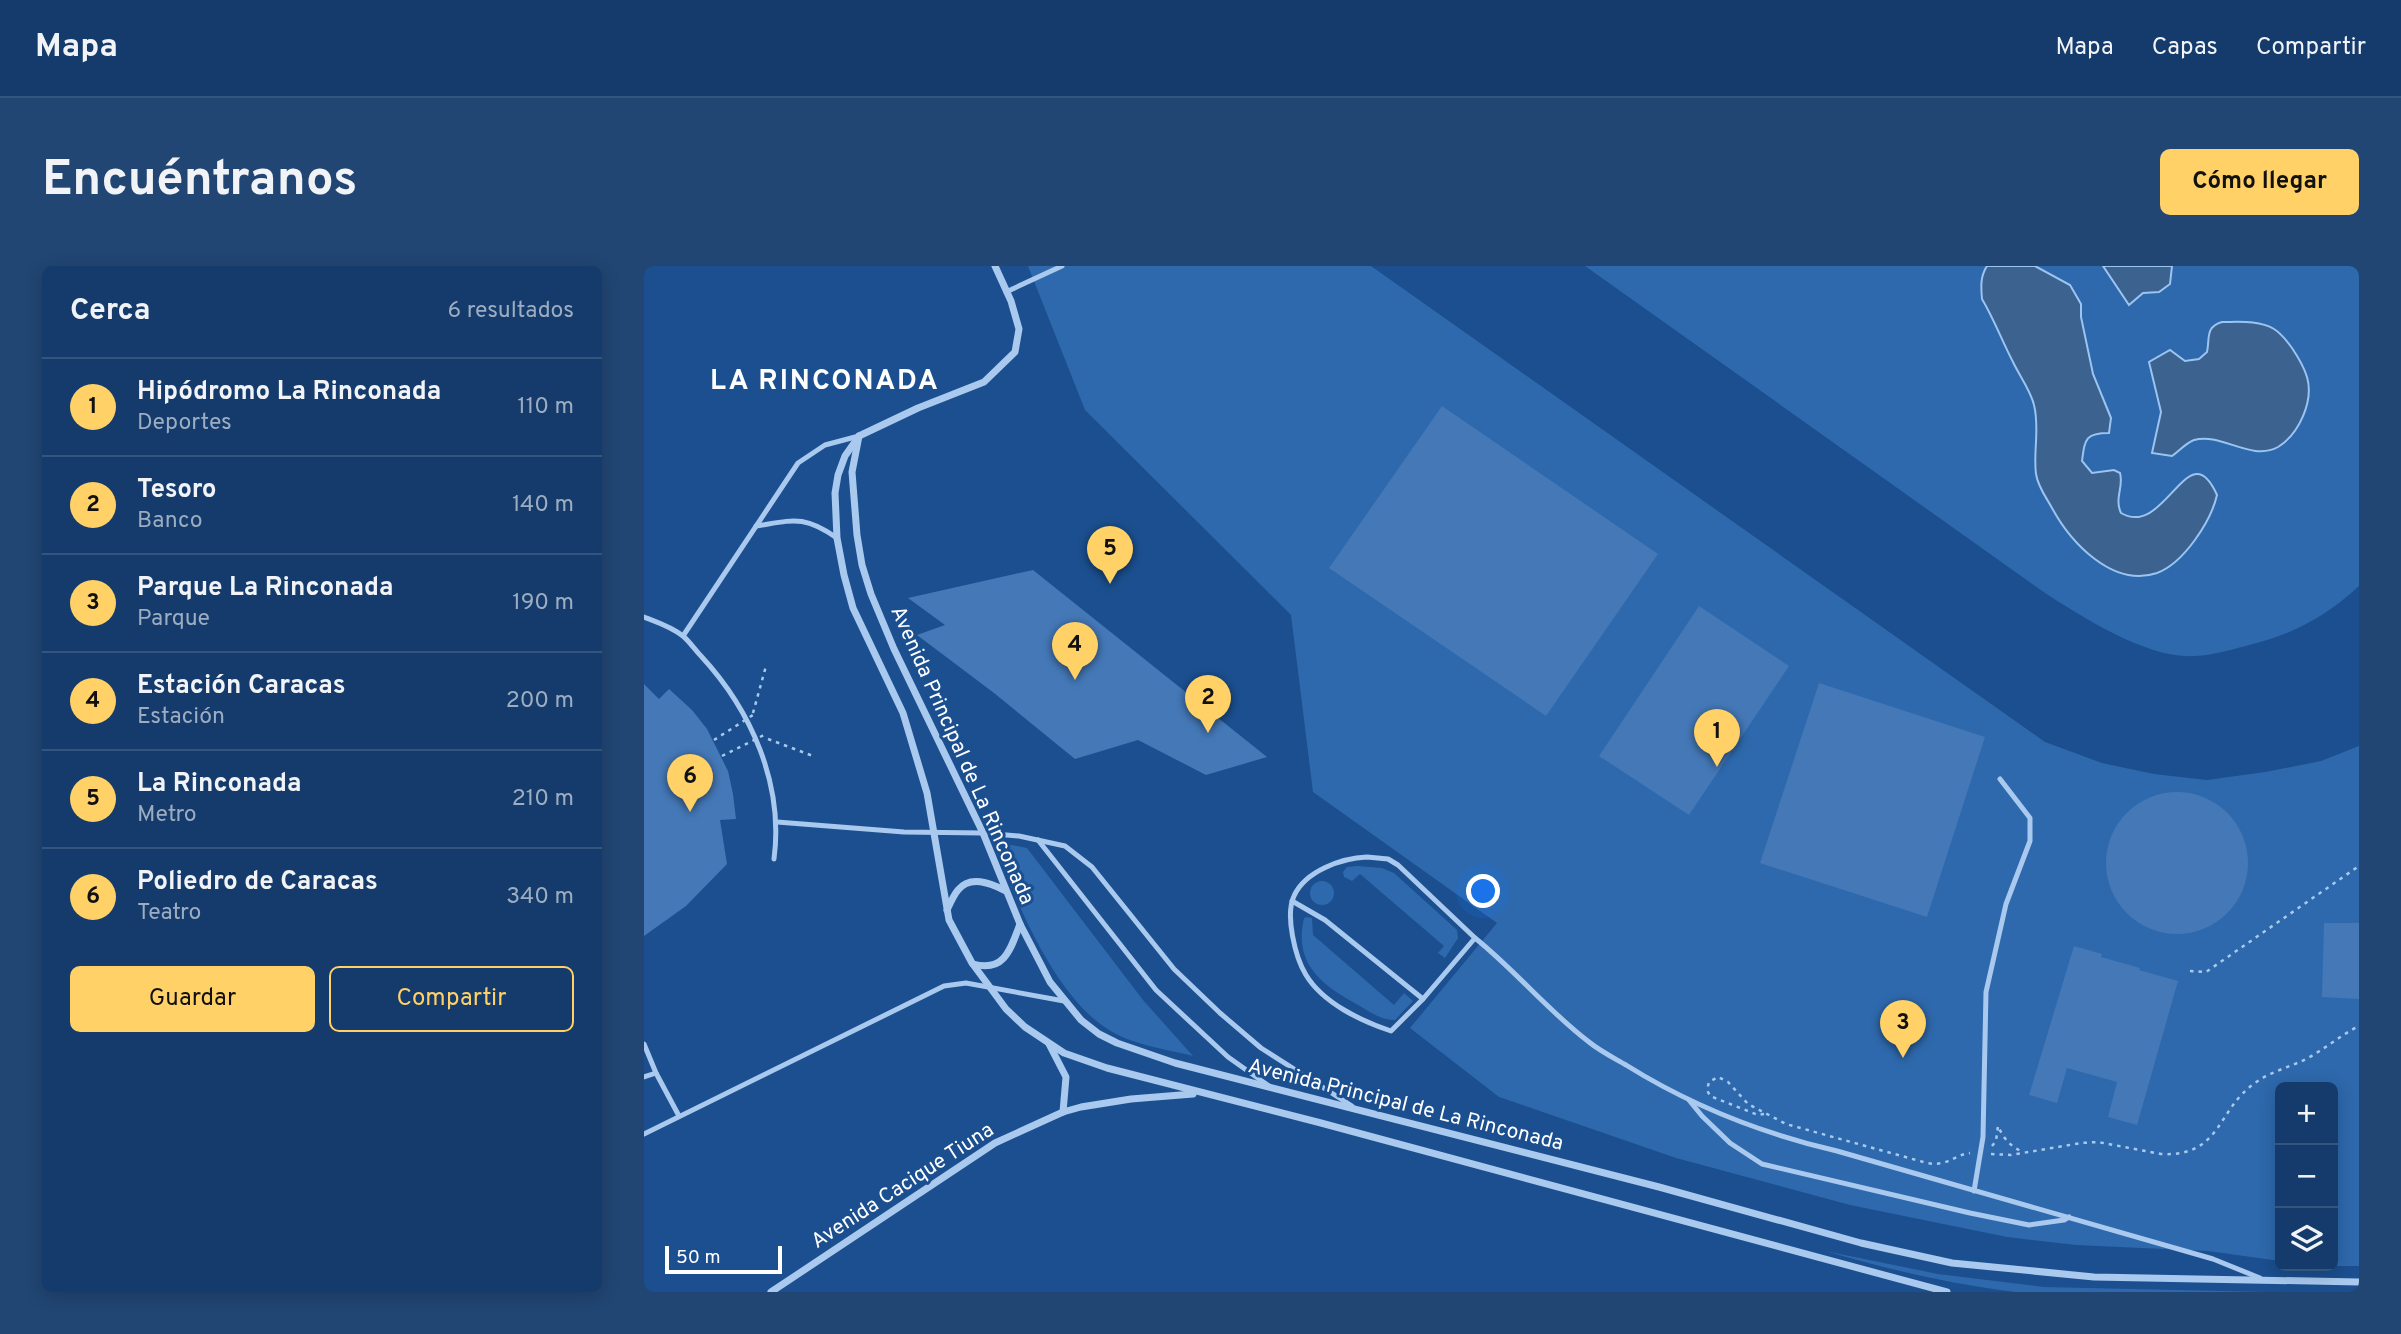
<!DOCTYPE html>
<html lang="es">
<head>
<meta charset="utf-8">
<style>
	:root { --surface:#143b6b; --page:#214673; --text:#f1f3f6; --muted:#9dadc1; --line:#33557e; --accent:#ffd166 }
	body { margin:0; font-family:Overpass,sans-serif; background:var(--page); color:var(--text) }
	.controls { position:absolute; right:21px; bottom:21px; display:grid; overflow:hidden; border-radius:10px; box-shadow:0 4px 18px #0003 }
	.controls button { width:63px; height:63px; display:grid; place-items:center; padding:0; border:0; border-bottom:2px solid var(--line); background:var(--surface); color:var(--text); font:35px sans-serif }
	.scale { position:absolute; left:21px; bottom:18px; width:117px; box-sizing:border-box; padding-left:7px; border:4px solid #fff; border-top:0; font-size:19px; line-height:24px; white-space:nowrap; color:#fff; -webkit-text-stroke:5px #1b4f8f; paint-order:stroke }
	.you { position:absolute; left:840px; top:626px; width:24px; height:24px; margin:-18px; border:5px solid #fff; border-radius:50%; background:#1a73e8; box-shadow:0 0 0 10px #1a73e833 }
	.badge { display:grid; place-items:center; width:46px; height:46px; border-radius:50%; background:var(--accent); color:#111; font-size:23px; font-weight:700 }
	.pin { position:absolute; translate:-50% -58px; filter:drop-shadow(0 2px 4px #0008) }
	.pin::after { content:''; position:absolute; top:37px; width:24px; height:21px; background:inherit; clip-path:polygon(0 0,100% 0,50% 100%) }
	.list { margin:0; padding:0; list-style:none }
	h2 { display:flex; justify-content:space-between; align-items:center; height:91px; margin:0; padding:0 28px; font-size:30px }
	h2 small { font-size:23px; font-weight:400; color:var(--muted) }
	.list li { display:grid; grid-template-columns:46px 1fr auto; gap:21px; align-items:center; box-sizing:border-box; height:98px; padding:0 28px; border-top:2px solid var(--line) }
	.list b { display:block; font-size:26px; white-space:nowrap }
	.list p { margin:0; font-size:23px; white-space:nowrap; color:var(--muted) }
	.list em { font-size:23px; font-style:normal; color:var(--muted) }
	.actions { display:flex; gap:14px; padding:21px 28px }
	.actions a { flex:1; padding:16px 0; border:2px solid var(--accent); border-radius:10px; text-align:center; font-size:24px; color:var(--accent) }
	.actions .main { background:var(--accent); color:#111 }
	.icon { flex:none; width:38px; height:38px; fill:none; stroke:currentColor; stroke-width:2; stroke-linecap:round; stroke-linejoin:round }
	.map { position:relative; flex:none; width:1715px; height:1026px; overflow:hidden; border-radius:10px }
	header { display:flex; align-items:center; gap:42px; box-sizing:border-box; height:98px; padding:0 35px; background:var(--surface); border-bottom:2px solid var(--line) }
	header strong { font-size:33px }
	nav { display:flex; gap:38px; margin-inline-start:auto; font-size:24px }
	.intro { display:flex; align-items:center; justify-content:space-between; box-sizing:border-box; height:168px; padding:0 42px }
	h1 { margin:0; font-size:49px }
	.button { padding:18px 32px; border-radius:10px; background:var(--accent); color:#111; font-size:24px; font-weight:700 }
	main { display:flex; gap:42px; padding:0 42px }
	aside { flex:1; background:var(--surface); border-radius:10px; box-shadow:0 4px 18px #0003 }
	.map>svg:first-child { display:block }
	.green { fill:#2e69ad }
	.water { fill:#3c6290; stroke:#9cc4f0; stroke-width:2 }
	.building { fill:#4478b7 }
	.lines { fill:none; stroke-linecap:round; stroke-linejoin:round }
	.path { stroke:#a9c9ee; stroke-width:2.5; stroke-dasharray:3.5 5; stroke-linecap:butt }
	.lane { stroke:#a9c9ee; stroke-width:5 }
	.street { stroke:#a9c9ee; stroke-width:7 }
	.path-bridge { stroke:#a9c9ee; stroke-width:2.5; stroke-dasharray:3.5 5; stroke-linecap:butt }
	.labels { text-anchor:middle; stroke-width:6; stroke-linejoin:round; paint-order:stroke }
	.street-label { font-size:21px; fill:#fff; stroke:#1b4f8f }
	.district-label { font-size:28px; font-weight:bold; letter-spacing:2px; fill:#fff; stroke:#1b4f8f }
</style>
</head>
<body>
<header>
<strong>Mapa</strong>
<nav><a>Mapa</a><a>Capas</a><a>Compartir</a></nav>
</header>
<div class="intro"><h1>Encuéntranos</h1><a class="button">Cómo llegar</a></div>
<main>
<aside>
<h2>Cerca<small>6 resultados</small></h2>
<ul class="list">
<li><span class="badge">1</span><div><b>Hipódromo La Rinconada</b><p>Deportes</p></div><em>110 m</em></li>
<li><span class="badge">2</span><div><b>Tesoro</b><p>Banco</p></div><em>140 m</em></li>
<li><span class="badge">3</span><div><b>Parque La Rinconada</b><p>Parque</p></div><em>190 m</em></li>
<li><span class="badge">4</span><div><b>Estación Caracas</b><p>Estación</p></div><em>200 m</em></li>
<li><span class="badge">5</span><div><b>La Rinconada</b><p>Metro</p></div><em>210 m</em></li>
<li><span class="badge">6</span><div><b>Poliedro de Caracas</b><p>Teatro</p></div><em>340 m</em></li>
</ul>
<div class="actions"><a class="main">Guardar</a><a>Compartir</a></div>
</aside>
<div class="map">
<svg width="1715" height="1026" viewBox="0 0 1715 1026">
	<rect width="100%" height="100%" fill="#1b4f8f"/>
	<g class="green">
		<path d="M384,0H727L1401,476L1458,497L1510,508L1563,514L1621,506L1677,495L1715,480V1000H1671H1689V821H1636V995L1564,985L1432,979L1363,971L1206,939L1032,892L855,831L766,762L853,657L669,526L647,349L441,144Z"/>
		<path d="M941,0H1715V320C1684,349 1650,368 1609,378C1590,383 1571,389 1551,390C1503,393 1440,352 1401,327Z"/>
		<path d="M348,575L383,582L499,734L549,790C525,784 498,780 476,770C412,740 374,637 348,575Z"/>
		<path d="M713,600L738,602L750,607L813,664L814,672L801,692L794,687L800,680L716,608L708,615L700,611L699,606L703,601Z"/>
		<circle cx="678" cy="627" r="12"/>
		<path d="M663,651L668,652L669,669L750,739L760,727L769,735L751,754C738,754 727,747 716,740C679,720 649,699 660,652Z"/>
		<path d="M1181,985L1294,1008L1400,1021L1622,1026H1371C1306,1018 1243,1003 1181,985Z"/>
	</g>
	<g class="water">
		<path d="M1343,0H1391L1426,19L1437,38V51L1449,108L1467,152L1465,167C1441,167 1441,173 1438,195L1448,207L1470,204L1476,207C1480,221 1470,232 1477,247C1522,273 1544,164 1573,229C1567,255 1540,297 1513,307C1469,322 1427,277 1408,242C1402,231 1394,221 1392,208C1389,186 1396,162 1390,139C1387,125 1375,109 1369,96C1358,75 1350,53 1338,33C1337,21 1336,11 1343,0Z"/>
		<path d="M1459,0H1528L1526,18L1515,26L1499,27L1485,39Z"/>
		<path d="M1578,56C1595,56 1615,54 1630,63C1638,68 1643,75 1648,82C1654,91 1660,101 1663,111C1670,135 1655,168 1634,181C1607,196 1577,166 1550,174C1542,177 1535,185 1528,190L1508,187L1517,146L1505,96L1526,84L1541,95L1555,93L1563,86C1566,72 1561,61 1578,56Z"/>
	</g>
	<g class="building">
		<path d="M798,140L1014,288L902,450L685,302Z"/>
		<path d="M389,304L623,491L562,509L494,474L431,493L350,427L273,369L301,359L264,332Z"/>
		<path d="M1055,340L1145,400L1045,549L955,490Z"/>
		<path d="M1175,417L1341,471L1283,651L1116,597Z"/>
		<path d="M0,418L15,433L25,423L48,444L63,463L84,505L89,528L92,553L76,554L83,598L42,640L0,670Z"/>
		<circle cx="1533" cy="597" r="71"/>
		<path d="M1680,657H1715V733L1678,731Z"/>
		<path d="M1430,680L1458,688L1457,691L1496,702L1495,704L1534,715L1493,859L1464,851L1473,816L1423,802L1413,837L1385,829Z"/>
	</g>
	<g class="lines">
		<g class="path">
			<path d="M109,447L122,400"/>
			<path d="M124,473L169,490"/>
			<path d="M1546,705L1562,706L1715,600"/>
			<path d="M1120,848L1114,849L1066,830L1063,824L1065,816L1074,811L1084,816L1104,838L1142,858L1283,897C1303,901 1310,889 1326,887"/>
			<path d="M1348,880L1352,875L1354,860C1359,872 1367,881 1379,886"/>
			<path d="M1347,888L1367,889L1437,877L1454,876L1517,888C1578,891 1572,844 1611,817C1627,805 1647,801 1664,792C1682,782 1697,769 1715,760"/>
		</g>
		<g class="lane">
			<path d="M362,26L418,0"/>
			<path d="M112,260C150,254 160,249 193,272"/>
			<path d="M0,351C13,356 28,361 39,370C46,376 51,384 57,390C107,444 140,518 130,593"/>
			<path d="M39,370L154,197L181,179L215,170"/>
			<path d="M133,556L260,566L339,567L375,570L421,580L448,601L530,703L576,747L617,782L708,840"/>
			<path d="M394,574L512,724L584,791L625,820"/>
			<path d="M723,591L744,593L754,599L831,672L779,733L747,765C717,755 679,737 662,709C651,691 641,649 650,630C661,605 698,592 723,591Z"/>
			<path d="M648,635L681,654L779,733"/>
			<path d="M831,672C872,705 904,745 945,776C956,785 970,792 982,799C1046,839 1120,868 1193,885L1569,993L1616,1012"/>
			<path d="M0,778L12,807L35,850"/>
			<path d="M0,811L12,807"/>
			<path d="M1045,834L1058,850L1086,877L1118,898L1326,947L1385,959L1420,954L1425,951"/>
			<path d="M0,868L300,720L322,717L420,735"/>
			<path d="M1330,925L1339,871L1342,726L1362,638L1386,575V552L1356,513"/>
		</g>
		<g class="street">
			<path d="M351,0L367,35L375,63L371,86L340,116L274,142L215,170L201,190L194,209L191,227L193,272L200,309L209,342L259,447L283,527L305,654L328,697L362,743L381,761L420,787L463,802L677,857L1303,1026"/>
			<path d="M215,170L208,206L213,269L218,299L227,328L250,383L339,567L376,658L406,716L437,754L455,768L473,777L531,797L1015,921L1217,977L1308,997L1450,1011L1715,1016"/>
			<path d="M303,644C306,638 309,630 314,624C326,609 346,617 360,624"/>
			<path d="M329,698C361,707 367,682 376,658"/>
			<path d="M405,778L422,811L419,846"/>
			<path d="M127,1026L351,877L419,846L437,841L487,833L549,828"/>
		</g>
		<g class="path-bridge">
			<path d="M70,474L109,449"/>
			<path d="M78,490L120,469"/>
		</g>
	</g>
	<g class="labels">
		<g class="street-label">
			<text transform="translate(319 489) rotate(66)" y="7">Avenida Principal de La Rinconada</text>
			<text transform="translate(762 838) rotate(14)" y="7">Avenida Principal de La Rinconada</text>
			<text transform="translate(258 919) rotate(-33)" y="7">Avenida Cacique Tiuna</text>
		</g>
		<g class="district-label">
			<text x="181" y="123">LA RINCONADA</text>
		</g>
	</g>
</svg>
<div class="controls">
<button>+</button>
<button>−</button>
<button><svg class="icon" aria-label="layers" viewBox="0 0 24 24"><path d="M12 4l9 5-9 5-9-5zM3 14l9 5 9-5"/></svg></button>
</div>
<div class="scale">50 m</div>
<div class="you"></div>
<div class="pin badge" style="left:1073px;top:501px">1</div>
<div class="pin badge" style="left:564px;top:467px">2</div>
<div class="pin badge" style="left:1259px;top:792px">3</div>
<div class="pin badge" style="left:431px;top:414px">4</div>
<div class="pin badge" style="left:466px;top:318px">5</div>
<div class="pin badge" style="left:46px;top:546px">6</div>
</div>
</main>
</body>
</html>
